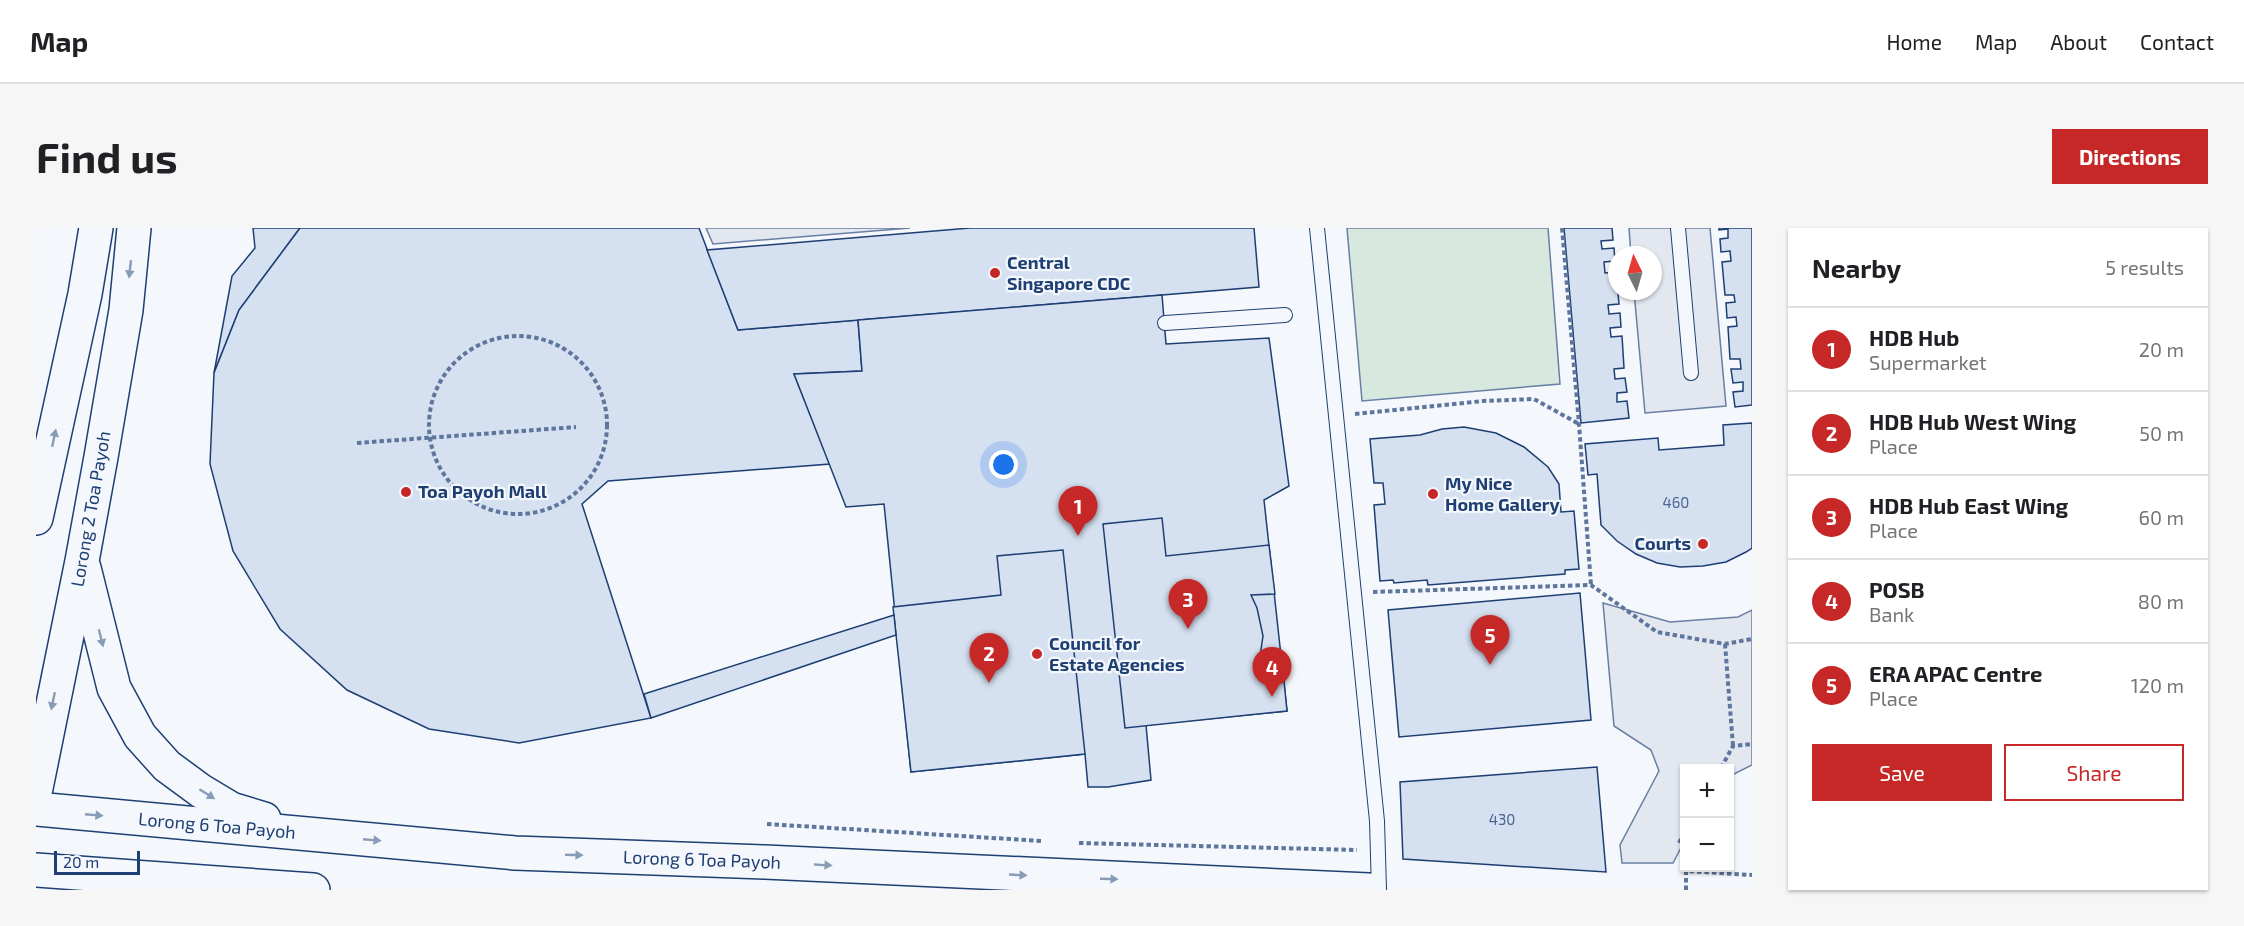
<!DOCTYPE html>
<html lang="en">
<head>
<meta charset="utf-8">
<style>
	:root { --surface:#fff; --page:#f6f6f6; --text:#202124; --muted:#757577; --line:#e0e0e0; --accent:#c62828 }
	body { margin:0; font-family:"Exo 2",sans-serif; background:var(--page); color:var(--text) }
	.controls { position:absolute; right:18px; bottom:18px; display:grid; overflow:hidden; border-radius:0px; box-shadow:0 2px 4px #0004 }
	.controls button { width:54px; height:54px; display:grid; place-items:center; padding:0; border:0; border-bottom:2px solid var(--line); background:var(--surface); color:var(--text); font:30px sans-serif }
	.compass { position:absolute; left:1572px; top:18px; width:54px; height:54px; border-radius:50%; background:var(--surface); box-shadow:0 2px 4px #0004; rotate:355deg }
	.scale { position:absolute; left:18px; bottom:15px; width:86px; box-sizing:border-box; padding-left:6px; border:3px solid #1d3f73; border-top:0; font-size:16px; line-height:21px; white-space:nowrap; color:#1d3f73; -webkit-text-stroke:4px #f4f7fb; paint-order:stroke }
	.you { position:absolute; left:968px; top:237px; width:21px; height:21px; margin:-15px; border:4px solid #fff; border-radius:50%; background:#1a73e8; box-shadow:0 0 0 9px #1a73e833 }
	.badge { display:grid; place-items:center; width:39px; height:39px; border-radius:50%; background:var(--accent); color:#fff; font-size:20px; font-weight:700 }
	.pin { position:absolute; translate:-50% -50px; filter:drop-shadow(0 2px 3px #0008) }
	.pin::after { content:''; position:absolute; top:32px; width:21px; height:18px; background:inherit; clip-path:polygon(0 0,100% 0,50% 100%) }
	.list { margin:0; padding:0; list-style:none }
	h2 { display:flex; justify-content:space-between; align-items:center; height:78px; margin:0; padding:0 24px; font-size:26px }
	h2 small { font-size:20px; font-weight:400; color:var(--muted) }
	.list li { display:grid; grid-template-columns:39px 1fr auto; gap:18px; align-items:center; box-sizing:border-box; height:84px; padding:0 24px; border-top:2px solid var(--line) }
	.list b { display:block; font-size:22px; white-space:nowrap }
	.list p { margin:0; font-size:20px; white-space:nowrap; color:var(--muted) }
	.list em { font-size:20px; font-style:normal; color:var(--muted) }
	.actions { display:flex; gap:12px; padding:18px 24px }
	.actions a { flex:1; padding:14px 0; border:2px solid var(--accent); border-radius:0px; text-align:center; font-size:21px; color:var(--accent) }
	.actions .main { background:var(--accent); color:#fff }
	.map { position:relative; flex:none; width:1716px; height:662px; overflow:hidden; border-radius:0px }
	header { display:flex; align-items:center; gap:36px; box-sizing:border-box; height:84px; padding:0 30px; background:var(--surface); border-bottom:2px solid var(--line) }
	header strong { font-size:28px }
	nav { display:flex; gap:33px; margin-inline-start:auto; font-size:21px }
	.intro { display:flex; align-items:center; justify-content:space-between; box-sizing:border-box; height:144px; padding:0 36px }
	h1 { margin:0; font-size:42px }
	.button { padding:15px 27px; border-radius:0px; background:var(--accent); color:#fff; font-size:21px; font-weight:700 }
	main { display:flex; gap:36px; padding:0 36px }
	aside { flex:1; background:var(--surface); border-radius:0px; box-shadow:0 2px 4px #0004 }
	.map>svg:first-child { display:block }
	.green { fill:#d7e8df; stroke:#687fa3; stroke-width:1.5 }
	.parking { fill:#e3e8f0; stroke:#687fa3; stroke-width:1.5 }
	.building { fill:#d5e0f0; stroke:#1d3f73; stroke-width:1.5 }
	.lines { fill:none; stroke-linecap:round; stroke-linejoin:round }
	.lane-casing { stroke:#1d3f73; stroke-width:16 }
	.secondary-casing { stroke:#1d3f73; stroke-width:36 }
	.primary-casing { stroke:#1d3f73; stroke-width:36 }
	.path { stroke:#5e769c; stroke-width:4; stroke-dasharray:4.5 3; stroke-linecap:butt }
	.lane { stroke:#f4f7fb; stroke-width:14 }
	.secondary { stroke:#f4f7fb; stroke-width:33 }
	.primary { stroke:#f4f7fb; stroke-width:33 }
	.oneway { fill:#889bb7 }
	.poi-dot { fill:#c62828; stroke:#f4f7fb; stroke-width:2 }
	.labels { text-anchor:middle; stroke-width:4.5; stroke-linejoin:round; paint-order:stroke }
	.number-label { font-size:15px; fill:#4b6792 }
	.poi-label { font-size:18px; font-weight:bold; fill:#1d3f73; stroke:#f4f7fb; text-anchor:start }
	.street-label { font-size:18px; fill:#1d3f73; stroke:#f4f7fb }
</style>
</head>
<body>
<header>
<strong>Map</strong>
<nav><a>Home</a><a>Map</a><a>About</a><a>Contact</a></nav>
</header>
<div class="intro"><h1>Find us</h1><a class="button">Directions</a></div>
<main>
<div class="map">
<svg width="1716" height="662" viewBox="0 0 1716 662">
	<rect width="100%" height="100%" fill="#f4f7fb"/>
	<path class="green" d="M1311,0H1512L1524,156L1326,173Z"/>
	<g class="parking">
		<path d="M670,0H874L677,16Z"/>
		<path d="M1593,0H1674L1690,178L1609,185L1598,63H1617V27H1595Z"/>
		<path d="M1567,375L1634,394L1702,389L1716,382V537L1694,548V540H1648V614L1637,635H1586L1584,617L1623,543L1615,522L1578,498Z"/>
	</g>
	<g class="building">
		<path d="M217,0H264L203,82L178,145L196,48L219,20Z"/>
		<path d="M264,0H663L702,102L822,92L826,143L758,146L794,236L572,253L546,276L615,490L483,515L393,501L311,462L244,401L197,323L174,236L178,145L203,82Z"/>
		<path d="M934,0H1218L1223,59L702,102L671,22Z"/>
		<path d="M1528,0H1576L1577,12L1565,13L1566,21L1578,20L1579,33L1568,34L1569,45L1580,44L1583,76L1572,77L1573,86L1584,85L1585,99L1574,100L1575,109L1586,108L1588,140L1578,141L1579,151L1589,150L1591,164L1581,165V174L1591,173L1593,190L1545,195Z"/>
		<path d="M1683,0H1716V177L1699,179L1697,164L1707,163V154L1697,155L1695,141H1705L1704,131H1694L1692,99L1701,98L1700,89L1691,90L1690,75L1699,74L1698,67H1689L1686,34L1695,33L1694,23L1685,24L1684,11L1692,10V1L1683,2Z"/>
		<path d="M1126,67L1130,116L1233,110L1253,258L1228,272L1251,483L1110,497L1115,552L1072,559H1052L1049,526L875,544L848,276L810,279L758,146L826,143L822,92Z"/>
		<path d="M1716,195V320L1710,324L1690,334L1667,338L1644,339L1621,335L1600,326L1581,313L1565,297L1561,246L1552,247L1549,216L1622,210L1623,222L1688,217L1687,197Z"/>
		<path d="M1428,199L1460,205L1488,219L1512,239L1523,256L1525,284L1538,283L1543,341L1529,342V346L1392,357L1391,352L1358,355L1357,352L1344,353L1338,277L1349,276L1347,255H1338L1334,211L1384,207L1406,201Z"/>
		<path d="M1126,290L1130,328L1233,317L1239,366L1215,367L1221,380L1227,408L1223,435L1246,433L1251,483L1089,500L1067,296Z"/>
		<path d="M1027,322L1049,526L875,544L857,379L965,367L961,328Z"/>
		<path d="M1544,365L1555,492L1363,509L1352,382Z"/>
		<path d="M858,387L860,407L615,490L608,466Z"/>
		<path d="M1561,539L1570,644L1367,631L1364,554Z"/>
	</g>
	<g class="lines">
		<g class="lane-casing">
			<g id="lane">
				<path d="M1281,0L1341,593L1343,662"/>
				<path d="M1642,0L1655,145"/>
				<path d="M1129,95L1249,87"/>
			</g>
		</g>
		<g class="secondary-casing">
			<g id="secondary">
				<path d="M0,290L49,66L60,0"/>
				<path d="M48,340L78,460L104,508L131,538L165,563L195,581L228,591"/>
				<path d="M0,560L46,333L65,229L90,82L98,0"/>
				<path d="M0,581L479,625L729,634L1333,662"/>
				<path d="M0,642L277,662"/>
			</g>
		</g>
		<g class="primary-casing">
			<path id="primary" d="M212,662L222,659"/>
		</g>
		<g class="path">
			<path d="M1526,0L1543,196L1555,357"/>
			<circle cx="482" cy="197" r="89"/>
			<path d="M1319,186L1447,173L1498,171L1543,196"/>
			<path d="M321,215L540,199"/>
			<path d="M1337,364L1555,357L1621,404L1689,416L1716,411"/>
			<path d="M1689,416L1697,518"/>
			<path d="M1685,540L1697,518L1716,516"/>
			<path d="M731,596L1006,613"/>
			<path d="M1043,615L1321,622"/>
			<path d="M1643,615L1648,606"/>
			<path d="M1650,662V643L1716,647"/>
		</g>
		<use href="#lane" class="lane"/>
		<use href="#secondary" class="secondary"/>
		<use href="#primary" class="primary"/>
	</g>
	<defs><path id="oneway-solid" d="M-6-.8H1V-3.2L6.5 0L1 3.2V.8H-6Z" transform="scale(1.5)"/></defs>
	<g class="oneway">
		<use href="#oneway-solid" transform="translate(94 41) rotate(96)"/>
		<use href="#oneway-solid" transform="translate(18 210) rotate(-78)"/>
		<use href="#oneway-solid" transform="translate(65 410) rotate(76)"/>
		<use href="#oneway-solid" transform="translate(17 473) rotate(102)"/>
		<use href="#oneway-solid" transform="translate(171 566) rotate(32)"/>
		<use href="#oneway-solid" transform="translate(58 587) rotate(5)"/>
		<use href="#oneway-solid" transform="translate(336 612) rotate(5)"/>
		<use href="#oneway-solid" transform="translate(538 627) rotate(2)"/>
		<use href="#oneway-solid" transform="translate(787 637) rotate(3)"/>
		<use href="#oneway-solid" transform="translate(982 647) rotate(3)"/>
		<use href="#oneway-solid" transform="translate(1073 651) rotate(2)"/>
	</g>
	<g class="poi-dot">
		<circle cx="959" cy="45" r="6"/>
		<circle cx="370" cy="264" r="6"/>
		<circle cx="1397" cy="266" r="6"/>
		<circle cx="1667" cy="316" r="6"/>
		<circle cx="1001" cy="426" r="6"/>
	</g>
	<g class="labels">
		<g class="number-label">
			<text x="1640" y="280">460</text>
			<text x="1466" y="597">430</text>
		</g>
		<g class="poi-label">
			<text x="971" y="41">Central<tspan x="971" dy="21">Singapore CDC</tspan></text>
			<text x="1409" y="262">My Nice<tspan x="1409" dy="21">Home Gallery</tspan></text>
			<text x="382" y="270">Toa Payoh Mall</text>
			<text x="1655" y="322" text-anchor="end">Courts</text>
			<text x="1013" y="422">Council for<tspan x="1013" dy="21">Estate Agencies</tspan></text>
		</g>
		<g class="street-label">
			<text transform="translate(55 281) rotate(-80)" y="6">Lorong 2 Toa Payoh</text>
			<text transform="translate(181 598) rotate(5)" y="6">Lorong 6 Toa Payoh</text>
			<text transform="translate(666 632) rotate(2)" y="6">Lorong 6 Toa Payoh</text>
		</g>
	</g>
</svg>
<div class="controls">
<button>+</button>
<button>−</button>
</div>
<svg class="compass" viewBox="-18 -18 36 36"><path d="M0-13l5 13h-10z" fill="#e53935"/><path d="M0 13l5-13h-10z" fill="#757577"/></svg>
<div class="scale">20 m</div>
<div class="you"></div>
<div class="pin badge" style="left:1042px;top:308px">1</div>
<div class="pin badge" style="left:953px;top:455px">2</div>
<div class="pin badge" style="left:1152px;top:401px">3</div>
<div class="pin badge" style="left:1236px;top:469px">4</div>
<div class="pin badge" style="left:1454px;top:437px">5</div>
</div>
<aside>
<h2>Nearby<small>5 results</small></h2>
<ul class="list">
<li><span class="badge">1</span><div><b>HDB Hub</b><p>Supermarket</p></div><em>20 m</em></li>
<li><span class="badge">2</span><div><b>HDB Hub West Wing</b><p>Place</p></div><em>50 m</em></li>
<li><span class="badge">3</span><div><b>HDB Hub East Wing</b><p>Place</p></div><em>60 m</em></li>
<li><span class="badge">4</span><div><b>POSB</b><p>Bank</p></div><em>80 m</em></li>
<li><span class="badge">5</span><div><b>ERA APAC Centre</b><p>Place</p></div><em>120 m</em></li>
</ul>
<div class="actions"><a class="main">Save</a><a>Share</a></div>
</aside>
</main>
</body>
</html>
